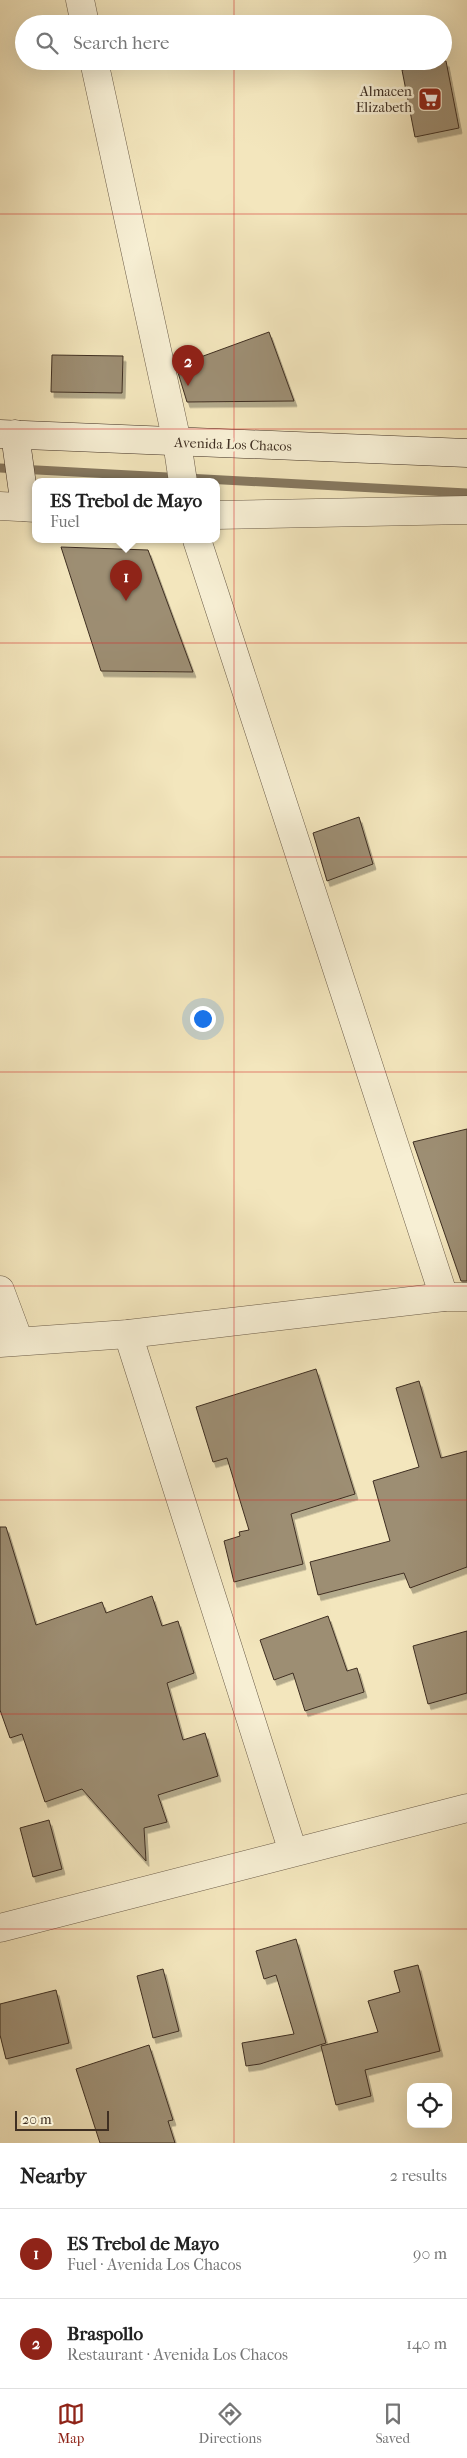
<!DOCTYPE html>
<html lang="en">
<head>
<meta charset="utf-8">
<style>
	:root { --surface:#fff; --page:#f6f6f6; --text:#222; --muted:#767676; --line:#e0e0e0; --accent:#8f2418 }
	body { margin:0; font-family:"IM FELL French Canon",serif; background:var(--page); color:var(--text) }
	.controls { position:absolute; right:15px; bottom:15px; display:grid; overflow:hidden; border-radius:10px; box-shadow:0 5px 20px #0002 }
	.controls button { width:45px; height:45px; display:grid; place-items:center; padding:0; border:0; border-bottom:1px solid var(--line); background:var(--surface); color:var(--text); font:25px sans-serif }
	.scale { position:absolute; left:15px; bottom:12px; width:94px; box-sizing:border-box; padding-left:5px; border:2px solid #3f2f22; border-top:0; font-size:14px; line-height:18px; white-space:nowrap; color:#3f2f22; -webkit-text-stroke:4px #f7efd4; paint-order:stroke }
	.you { position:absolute; left:202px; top:1018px; width:18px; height:18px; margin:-12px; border:4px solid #fff; border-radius:50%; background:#1a73e8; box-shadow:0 0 0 8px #1a73e833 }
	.badge { display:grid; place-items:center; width:32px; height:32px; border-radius:50%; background:var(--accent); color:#fff; font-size:16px; font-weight:700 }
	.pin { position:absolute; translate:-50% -41px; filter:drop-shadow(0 1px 2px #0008) }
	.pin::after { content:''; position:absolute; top:26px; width:18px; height:15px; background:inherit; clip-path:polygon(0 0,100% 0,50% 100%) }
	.popup { position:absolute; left:32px; top:478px; width:188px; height:65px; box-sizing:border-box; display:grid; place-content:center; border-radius:10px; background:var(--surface); filter:drop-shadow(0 1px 4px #0005); font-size:16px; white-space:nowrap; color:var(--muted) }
	.popup b { font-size:19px; color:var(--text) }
	.popup::after { content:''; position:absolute; left:50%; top:100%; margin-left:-10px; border:10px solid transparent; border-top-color:var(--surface) }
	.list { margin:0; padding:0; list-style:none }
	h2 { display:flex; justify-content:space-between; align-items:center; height:65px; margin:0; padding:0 20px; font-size:21px }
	h2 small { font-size:16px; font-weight:400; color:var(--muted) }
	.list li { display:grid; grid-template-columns:32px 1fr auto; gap:15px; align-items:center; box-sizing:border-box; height:90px; padding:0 20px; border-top:1px solid var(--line) }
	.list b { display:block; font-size:19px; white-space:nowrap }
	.list p { margin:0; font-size:16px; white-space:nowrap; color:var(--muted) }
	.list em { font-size:16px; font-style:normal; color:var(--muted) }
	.icon { flex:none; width:28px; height:28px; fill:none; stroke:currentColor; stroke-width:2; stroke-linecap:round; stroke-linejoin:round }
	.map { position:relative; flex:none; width:467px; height:2143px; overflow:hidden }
	.search { position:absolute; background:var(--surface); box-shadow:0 5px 20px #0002; left:15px; right:15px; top:15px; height:55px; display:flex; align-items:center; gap:12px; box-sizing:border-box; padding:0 18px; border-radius:28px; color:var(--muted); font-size:19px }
	.sheet { height:245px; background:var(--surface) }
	nav { display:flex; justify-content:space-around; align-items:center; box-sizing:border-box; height:70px; border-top:1px solid var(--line); background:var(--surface); font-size:14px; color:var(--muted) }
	nav a { display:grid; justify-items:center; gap:2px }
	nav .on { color:var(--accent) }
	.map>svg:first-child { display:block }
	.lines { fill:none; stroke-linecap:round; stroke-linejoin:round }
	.stream { stroke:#86785f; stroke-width:9 }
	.building { fill:#9d8e73; stroke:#3f2f22; filter:url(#shadow) }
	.street-casing { stroke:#6c5d49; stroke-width:29 }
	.secondary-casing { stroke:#3f2f22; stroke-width:29 }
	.street { stroke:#f7efd4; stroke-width:28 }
	.secondary { stroke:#f7efd4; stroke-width:28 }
	.grid { fill:none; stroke:#d62828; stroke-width:1; stroke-opacity:0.55 }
	.labels { text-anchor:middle; stroke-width:5; stroke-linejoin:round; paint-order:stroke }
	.poi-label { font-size:14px; fill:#3f2f22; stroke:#f7efd4; text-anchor:end }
	.street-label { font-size:14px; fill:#3f2f22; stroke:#f7efd4 }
</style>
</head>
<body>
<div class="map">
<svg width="467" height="2143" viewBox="0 0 467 2143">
	<defs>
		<filter id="shadow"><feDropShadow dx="3" dy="5.5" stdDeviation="0" flood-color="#0004"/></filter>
	</defs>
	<rect width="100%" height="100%" fill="#f3e6bd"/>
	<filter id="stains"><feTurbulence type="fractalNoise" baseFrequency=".004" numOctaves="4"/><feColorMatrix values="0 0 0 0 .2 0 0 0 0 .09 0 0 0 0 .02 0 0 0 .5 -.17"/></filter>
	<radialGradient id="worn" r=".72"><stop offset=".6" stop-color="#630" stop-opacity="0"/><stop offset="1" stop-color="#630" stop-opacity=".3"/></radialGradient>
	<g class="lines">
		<path class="stream" d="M0,468L467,493"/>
	</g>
	<g class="building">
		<path d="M446,61L459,128L415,137L402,70Z"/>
		<path d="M269,332L294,401L187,402L176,366Z"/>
		<path d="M52,355L123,356L122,393L51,392Z"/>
		<path d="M61,547L148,550L193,672L101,671Z"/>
		<path d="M359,817L373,864L327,881L313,833Z"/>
		<path d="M467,1129V1281H461L413,1142Z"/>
		<path d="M316,1369L355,1494L291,1514L303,1564L234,1582L224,1541L240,1536L239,1532L249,1530L227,1458L213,1462L196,1407Z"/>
		<path d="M419,1381L441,1458L467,1451V1567L410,1588L404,1573L318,1595L310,1562L390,1541L373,1481L419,1467L396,1388Z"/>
		<path d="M0,1527H6L36,1625L102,1602L106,1613L152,1596L162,1626L178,1621L194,1673L167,1683L183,1740L205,1733L218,1776L158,1795L167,1822L144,1828L146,1861L82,1789L45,1802L22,1734L10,1738L0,1710Z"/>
		<path d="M328,1616L347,1671L357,1668L364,1692L305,1711L293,1673L274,1680L260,1640Z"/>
		<path d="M467,1631V1693L428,1704L413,1646Z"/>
		<path d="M49,1820L62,1869L33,1877L20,1828Z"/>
		<path d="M296,1939L326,2043L260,2064L246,2066L242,2043L294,2034L276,1975L264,1979L256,1951Z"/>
		<path d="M418,1965L440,2051L365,2070L371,2096L336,2105L321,2046L378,2032L368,2001L400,1992L394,1971Z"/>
		<path d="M163,1969L179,2031L153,2038L137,1976Z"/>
		<path d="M56,1990L69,2043L6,2059L0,2035V2004Z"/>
		<path d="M149,2045L173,2120L168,2121L175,2143H100L76,2069Z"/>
	</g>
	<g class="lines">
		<g class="street-casing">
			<g id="street">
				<path d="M80,0L85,24"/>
				<path d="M94,61L177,442L183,482"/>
				<path d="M0,506L36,508"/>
				<path d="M216,515L467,510"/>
				<path d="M197,540L444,1297"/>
				<path d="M0,1290L19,1341"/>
				<path d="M128,1334L293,1852"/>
				<path d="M0,1343L128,1334L444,1297H467"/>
				<path d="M0,1928L467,1808"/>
			</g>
		</g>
		<g class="secondary-casing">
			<g id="secondary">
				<path d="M0,434L467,453"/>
				<path d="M15,434L25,507"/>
			</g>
		</g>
		<use href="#street" class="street"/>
		<use href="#secondary" class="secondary"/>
	</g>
	<path class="grid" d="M234,0V24M234,61V2143M0,214H467M0,429H467M0,643H467M0,857H467M0,1072H467M0,1286H467M0,1500H467M0,1714H467M0,1929H467"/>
	<defs>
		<g id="supermarket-square" transform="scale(1.25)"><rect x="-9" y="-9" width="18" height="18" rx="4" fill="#8f2418" stroke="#f7efd4"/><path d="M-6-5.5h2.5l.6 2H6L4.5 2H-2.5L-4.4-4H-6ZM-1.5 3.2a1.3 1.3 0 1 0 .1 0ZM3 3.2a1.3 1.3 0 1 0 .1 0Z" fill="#fff"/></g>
	</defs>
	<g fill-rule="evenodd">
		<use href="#supermarket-square" x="430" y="99"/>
	</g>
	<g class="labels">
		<g class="poi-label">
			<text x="412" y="96">Almacen<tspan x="412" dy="16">Elizabeth</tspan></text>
		</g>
		<g class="street-label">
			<text transform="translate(233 444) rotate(2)" y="5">Avenida Los Chacos</text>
		</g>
	</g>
	<rect width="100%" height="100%" filter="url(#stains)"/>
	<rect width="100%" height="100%" fill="url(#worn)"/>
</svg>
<div class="controls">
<button><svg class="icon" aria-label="locate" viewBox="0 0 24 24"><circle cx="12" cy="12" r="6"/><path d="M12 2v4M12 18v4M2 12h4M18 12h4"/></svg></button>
</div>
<div class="scale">20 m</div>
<div class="you"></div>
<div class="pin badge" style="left:126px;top:601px">1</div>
<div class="popup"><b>ES Trebol de Mayo</b>Fuel</div>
<div class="pin badge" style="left:188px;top:386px">2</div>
<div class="search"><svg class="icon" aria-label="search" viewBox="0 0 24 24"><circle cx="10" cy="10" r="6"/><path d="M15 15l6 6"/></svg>Search here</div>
</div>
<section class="sheet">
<h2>Nearby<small>2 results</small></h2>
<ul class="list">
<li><span class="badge">1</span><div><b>ES Trebol de Mayo</b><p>Fuel · Avenida Los Chacos</p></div><em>90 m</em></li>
<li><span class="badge">2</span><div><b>Braspollo</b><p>Restaurant · Avenida Los Chacos</p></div><em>140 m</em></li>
</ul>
</section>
<nav>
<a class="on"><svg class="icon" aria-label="map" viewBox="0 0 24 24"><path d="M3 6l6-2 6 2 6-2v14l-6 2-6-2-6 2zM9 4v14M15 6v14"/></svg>Map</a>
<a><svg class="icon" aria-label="directions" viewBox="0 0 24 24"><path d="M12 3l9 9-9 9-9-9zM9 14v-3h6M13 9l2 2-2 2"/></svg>Directions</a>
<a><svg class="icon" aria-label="saved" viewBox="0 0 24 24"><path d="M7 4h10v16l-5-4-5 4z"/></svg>Saved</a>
</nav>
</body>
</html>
